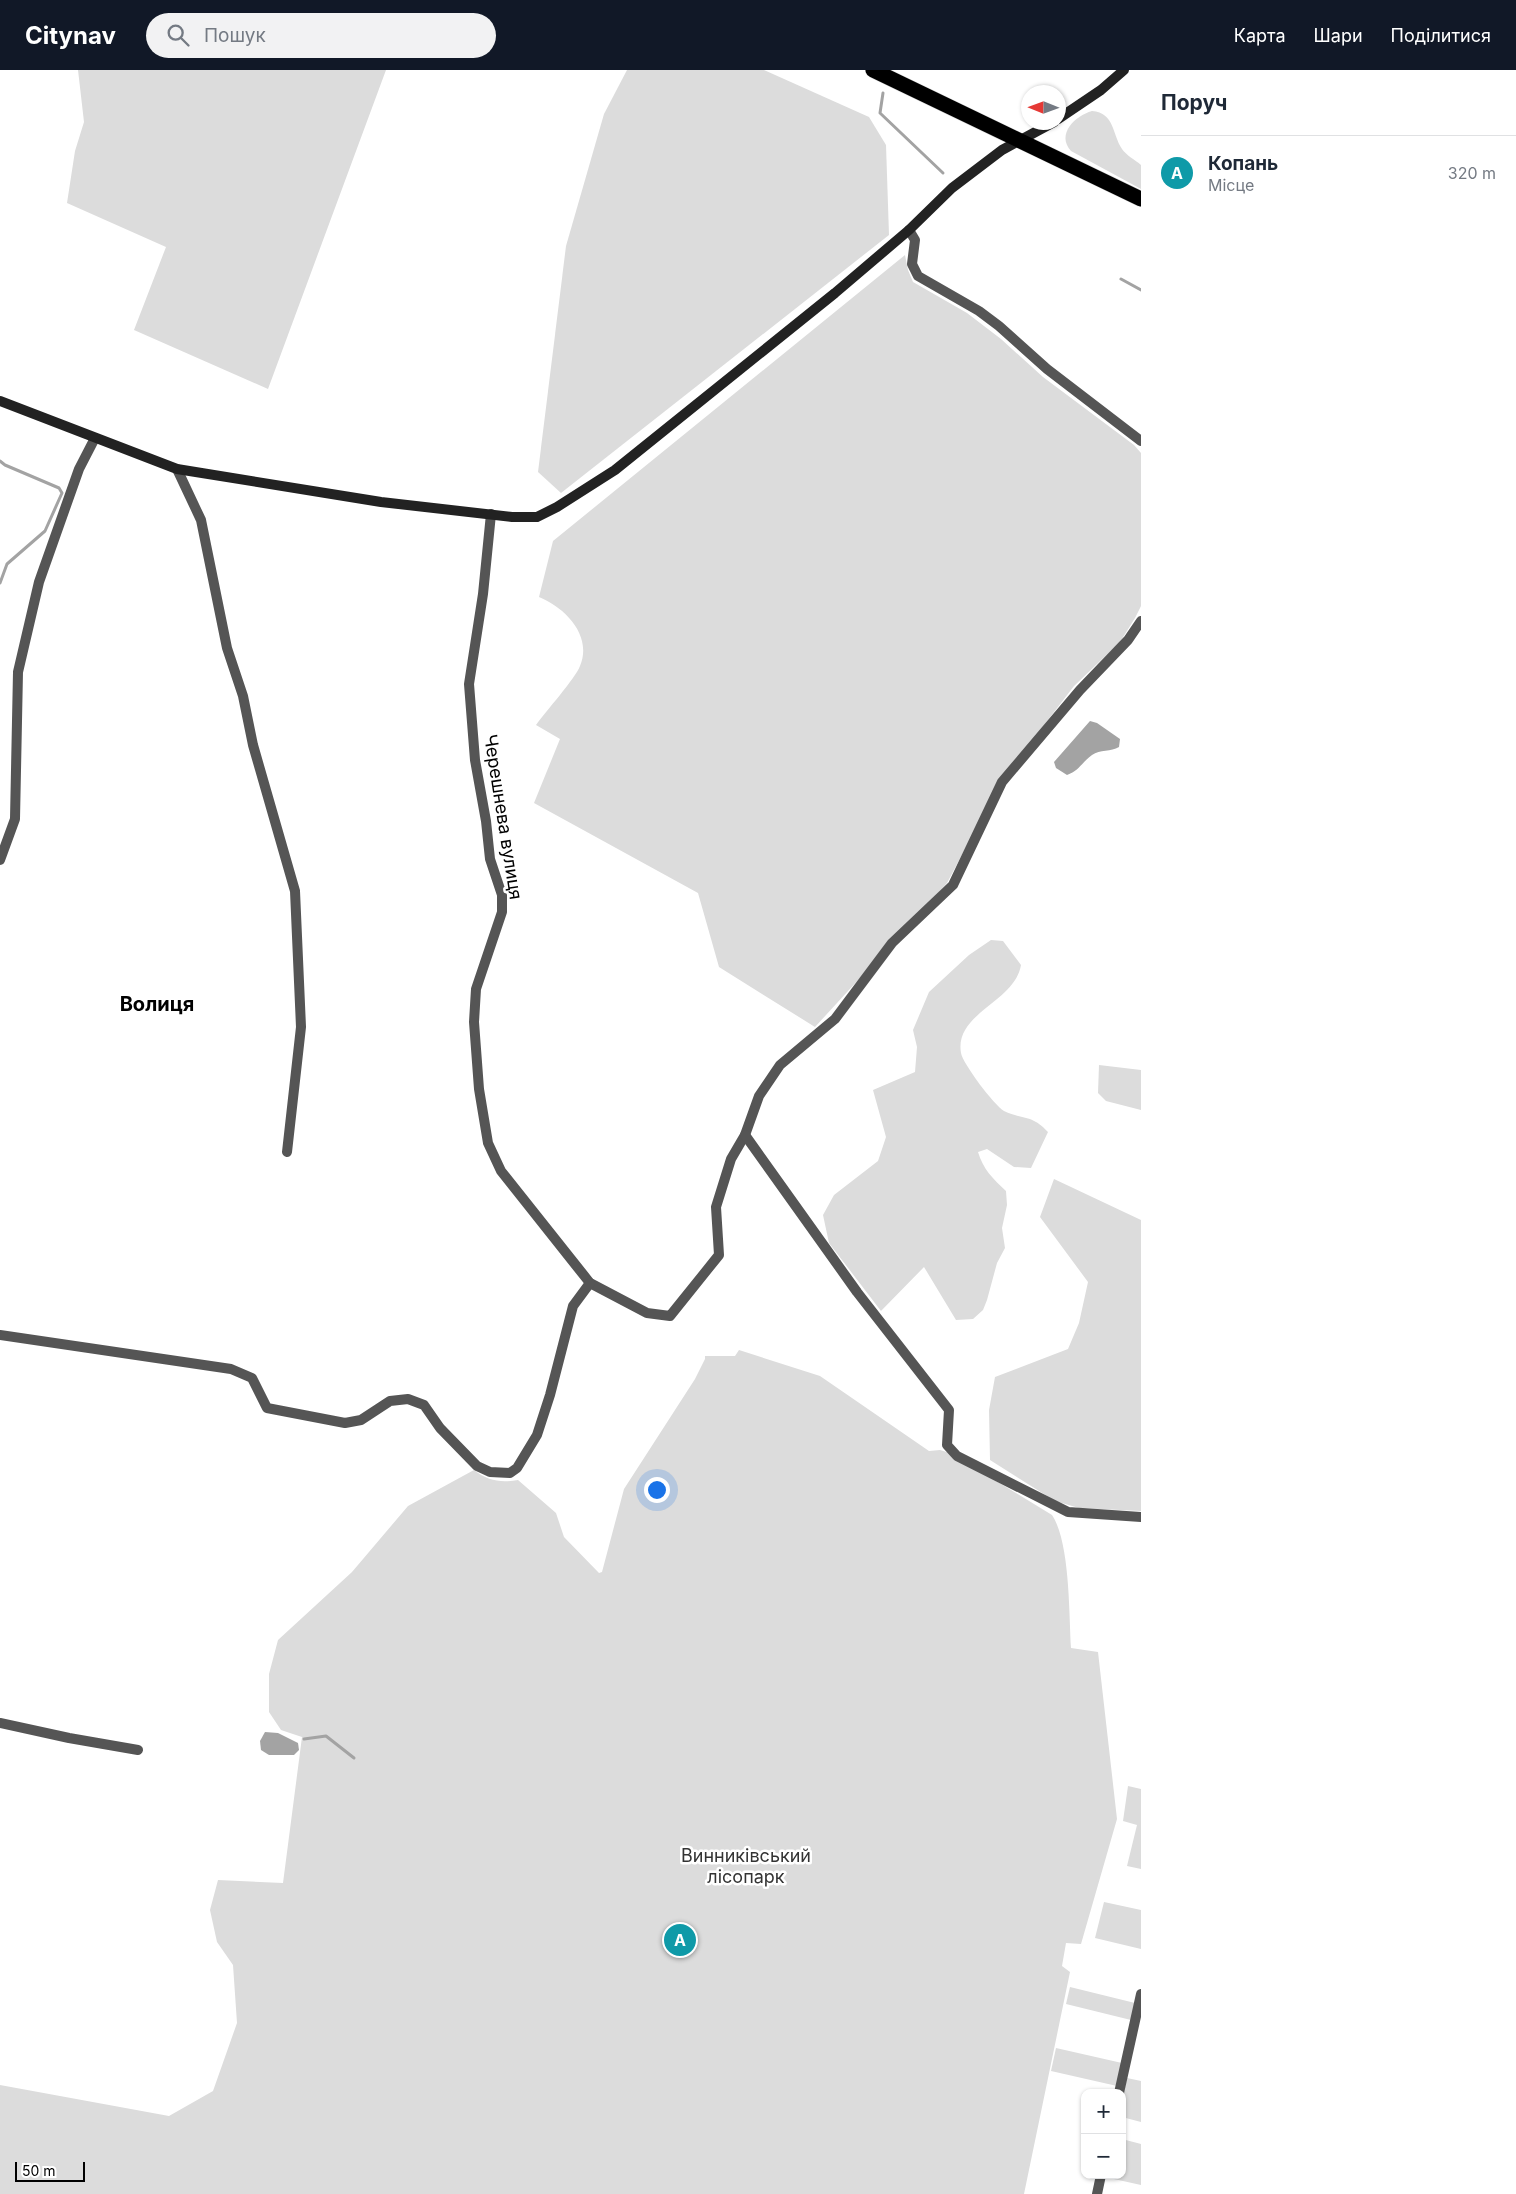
<!DOCTYPE html>
<html lang="uk">
<head>
<meta charset="utf-8">
<style>
	:root { --surface:#fff; --page:#f2f2f3; --text:#1f2937; --muted:#747a83; --line:#e0e1e3; --accent:#111827 }
	body { margin:0; font-family:Inter,sans-serif; background:var(--page); color:var(--text) }
	.controls { position:absolute; right:15px; bottom:15px; display:grid; overflow:hidden; border-radius:10px; box-shadow:0 1px 4px #0004 }
	.controls button { width:45px; height:45px; display:grid; place-items:center; padding:0; border:0; border-bottom:1px solid var(--line); background:var(--surface); color:var(--text); font:25px sans-serif }
	.compass { position:absolute; left:1021px; top:15px; width:45px; height:45px; border-radius:50%; background:var(--surface); box-shadow:0 1px 4px #0004; rotate:271deg }
	.scale { position:absolute; left:15px; bottom:12px; width:70px; box-sizing:border-box; padding-left:5px; border:2px solid #000; border-top:0; font-size:14px; line-height:18px; white-space:nowrap; color:#000; -webkit-text-stroke:4px #fff; paint-order:stroke }
	.you { position:absolute; left:656px; top:1419px; width:18px; height:18px; margin:-12px; border:4px solid #fff; border-radius:50%; background:#1a73e8; box-shadow:0 0 0 8px #1a73e833 }
	.badge { display:grid; place-items:center; width:32px; height:32px; border-radius:50%; background:var(--accent); color:#fff; font-size:16px; font-weight:700 }
	.pin { position:absolute; translate:-50% -50%; border:2px solid #fff; box-shadow:0 1px 5px #0006 }
	.list { margin:0; padding:0; list-style:none }
	h2 { display:flex; justify-content:space-between; align-items:center; height:65px; margin:0; padding:0 20px; font-size:21px }
	h2 small { font-size:16px; font-weight:400; color:var(--muted) }
	.list li { display:grid; grid-template-columns:32px 1fr auto; gap:15px; align-items:center; box-sizing:border-box; height:75px; padding:0 20px; border-top:1px solid var(--line) }
	.list b { display:block; font-size:19px; white-space:nowrap }
	.list p { margin:0; font-size:16px; white-space:nowrap; color:var(--muted) }
	.list em { font-size:16px; font-style:normal; color:var(--muted) }
	.icon { flex:none; width:28px; height:28px; fill:none; stroke:currentColor; stroke-width:2; stroke-linecap:round; stroke-linejoin:round }
	.map { position:relative; flex:none; width:1141px; height:2124px; overflow:hidden }
	header { display:flex; align-items:center; gap:30px; box-sizing:border-box; height:70px; padding:0 25px; background:var(--accent); color:#fff }
	header strong { font-size:24px }
	nav { display:flex; gap:28px; margin-inline-start:auto; font-size:18px }
	.search { width:350px; height:45px; background:var(--page); display:flex; align-items:center; gap:12px; box-sizing:border-box; padding:0 18px; border-radius:28px; color:var(--muted); font-size:19px }
	main { display:flex }
	aside { flex:1; background:var(--surface) }
	.map>svg:first-child { display:block }
	.green { fill:#dcdcdc }
	.water { fill:#a3a3a3 }
	.lines { fill:none; stroke-linecap:round; stroke-linejoin:round }
	.stream { stroke:#a3a3a3; stroke-width:3 }
	.highway-casing { stroke:#dbdbdb; stroke-width:16 }
	.street { stroke:#555; stroke-width:10 }
	.secondary { stroke:#222; stroke-width:10 }
	.highway { stroke:#000; stroke-width:15 }
	.labels { text-anchor:middle; stroke-width:5; stroke-linejoin:round; paint-order:stroke }
	.street-label { font-size:18px; fill:#000; stroke:#fff }
	.park-label { font-size:18px; fill:#333; stroke:#fff }
	.quarter-label { font-size:20px; font-weight:bold; fill:#000; stroke:#fff }
</style>
</head>
<body>
<header>
<strong>Citynav</strong>
<div class="search"><svg class="icon" aria-label="search" viewBox="0 0 24 24"><circle cx="10" cy="10" r="6"/><path d="M15 15l6 6"/></svg>Пошук</div>
<nav><a>Карта</a><a>Шари</a><a>Поділитися</a></nav>
</header>
<main>
<div class="map">
<svg width="1141" height="2124" viewBox="0 0 1141 2124">
	<rect width="100%" height="100%" fill="#fff"/>
	<g class="green">
		<path d="M78,0H386L268,319L134,260L166,177L67,133L75,81L84,52Z"/>
		<path d="M627,0H764L869,47L886,75L889,165L561,423L538,402L566,176L604,44Z"/>
		<path d="M1092,41C1115,43 1112,64 1122,79C1126,85 1135,90 1141,95V119L1071,81C1056,64 1075,46 1092,41Z"/>
		<path d="M905,185L908,200L913,212L967,243L1001,269L1043,307L1134,375L1141,383V536L1135,548L1120,572L1074,616L1001,711L947,813L815,957L719,897L698,823L534,733L560,669L536,655C546,641 575,609 580,596C593,565 564,537 539,527L553,471Z"/>
		<path d="M991,870L1003,871L1021,895C1015,932 954,943 961,983C963,994 994,1035 1004,1041C1023,1050 1032,1044 1048,1062L1031,1098L1014,1097L987,1079L978,1082C983,1099 993,1109 1006,1121L1007,1135L1002,1158L1005,1178L997,1193L987,1230L983,1240L973,1249L956,1250L924,1197L881,1241L829,1173L823,1145L834,1125L878,1091L886,1067L873,1020L915,1002L917,977L913,960L929,922L969,885Z"/>
		<path d="M1099,995L1141,1000V1040L1106,1031L1098,1023Z"/>
		<path d="M1054,1109L1141,1150V1441L1079,1438L1055,1431L990,1390L989,1340L995,1307L1068,1279L1079,1253L1088,1212L1040,1147Z"/>
		<path d="M739,1280L820,1306L929,1381L940,1380L950,1383L1052,1445C1070,1472 1069,1543 1071,1578L1098,1582L1117,1749L1081,1874L1066,1873L1062,1896L1070,1902L1024,2124H0V2015L169,2046L213,2021L237,1953L233,1895L217,1872L210,1840L218,1810L283,1813L302,1667L281,1660L269,1642V1604L278,1570L352,1502L408,1436L474,1400C488,1411 501,1413 518,1410L556,1443L564,1467L599,1503L602,1502L624,1419L695,1309L705,1289V1286H735Z"/>
		<path d="M1128,1716L1141,1719V1799L1127,1796L1137,1755L1123,1751Z"/>
		<path d="M1104,1832L1141,1840V1879L1095,1868Z"/>
		<path d="M1070,1917L1135,1933L1131,1950L1066,1934Z"/>
		<path d="M1056,1978L1122,1993L1117,2016L1051,2001Z"/>
		<path d="M1127,2008L1141,2011V2052L1122,2047V2031Z"/>
		<path d="M1122,2069L1141,2074V2115L1105,2107L1122,2105Z"/>
	</g>
	<g class="water">
		<path d="M1090,651L1097,653L1120,669L1119,677C1111,682 1100,679 1092,685C1082,692 1079,701 1067,705L1056,698L1054,692Z"/>
		<path d="M265,1662L278,1663L298,1673L299,1680L294,1685H269L261,1680L260,1671Z"/>
	</g>
	<g class="lines">
		<g class="stream">
			<path d="M883,23L880,43L943,103"/>
			<path d="M1121,209L1141,220"/>
			<path d="M0,391L5,395L59,418L62,423L45,461L7,494L0,513"/>
			<path d="M304,1669L326,1666L354,1688"/>
		</g>
		<g class="highway-casing">
			<path id="highway" d="M873,0L1141,129"/>
		</g>
		<g class="street">
			<path d="M909,160L915,170L912,194L918,206L979,241L999,256L1047,299L1141,371"/>
			<path d="M177,399L201,450L227,578L243,626L253,675L295,821L301,957L287,1082"/>
			<path d="M491,444L483,524L469,614L475,690L486,751L490,789L502,825V842L476,919L474,952L479,1019L488,1073L501,1101L590,1213L647,1243L670,1246L719,1185L716,1137L731,1089L745,1065L759,1026L780,995L835,949L892,873L953,815L1002,712L1080,620L1128,570L1141,551"/>
			<path d="M0,790L15,749L18,602L39,512L79,399L95,368"/>
			<path d="M745,1065L857,1222L949,1340L947,1375L957,1386L1068,1442L1141,1447"/>
			<path d="M0,1265L231,1299L252,1308L267,1338L345,1353L361,1350L390,1331L408,1329L424,1335L440,1358L477,1396L490,1402L510,1403L517,1398L537,1365L550,1325L573,1236L590,1213"/>
			<path d="M0,1653L69,1668L138,1680"/>
			<path d="M1119,2023L1141,1924"/>
			<path d="M1097,2124L1101,2105"/>
		</g>
		<g class="secondary">
			<path d="M1058,49L1101,20L1124,0"/>
			<path d="M0,331L177,399L381,432L512,447H537L557,437L615,400L835,223L909,160L952,118L1002,80L1054,52"/>
		</g>
		<use href="#highway" class="highway"/>
	</g>
	<g class="labels">
		<g class="street-label">
			<text transform="translate(503 747) rotate(81)" y="6">Черешнева вулиця</text>
		</g>
		<g class="park-label">
			<text x="746" y="1792">Винниківський<tspan x="746" dy="21">лісопарк</tspan></text>
		</g>
		<g class="quarter-label">
			<text x="157" y="941">Волиця</text>
		</g>
	</g>
</svg>
<div class="controls">
<button>+</button>
<button>−</button>
</div>
<svg class="compass" viewBox="-18 -18 36 36"><path d="M0-13l5 13h-10z" fill="#e53935"/><path d="M0 13l5-13h-10z" fill="#747a83"/></svg>
<div class="scale">50 m</div>
<div class="you"></div>
<div class="pin badge" style="left:680px;top:1870px;background:#0f9aa8">A</div>
</div>
<aside>
<h2>Поруч<small></small></h2>
<ul class="list">
<li><span class="badge" style="background:#0f9aa8">A</span><div><b>Копань</b><p>Місце</p></div><em>320 m</em></li>
</ul>
</aside>
</main>
</body>
</html>
